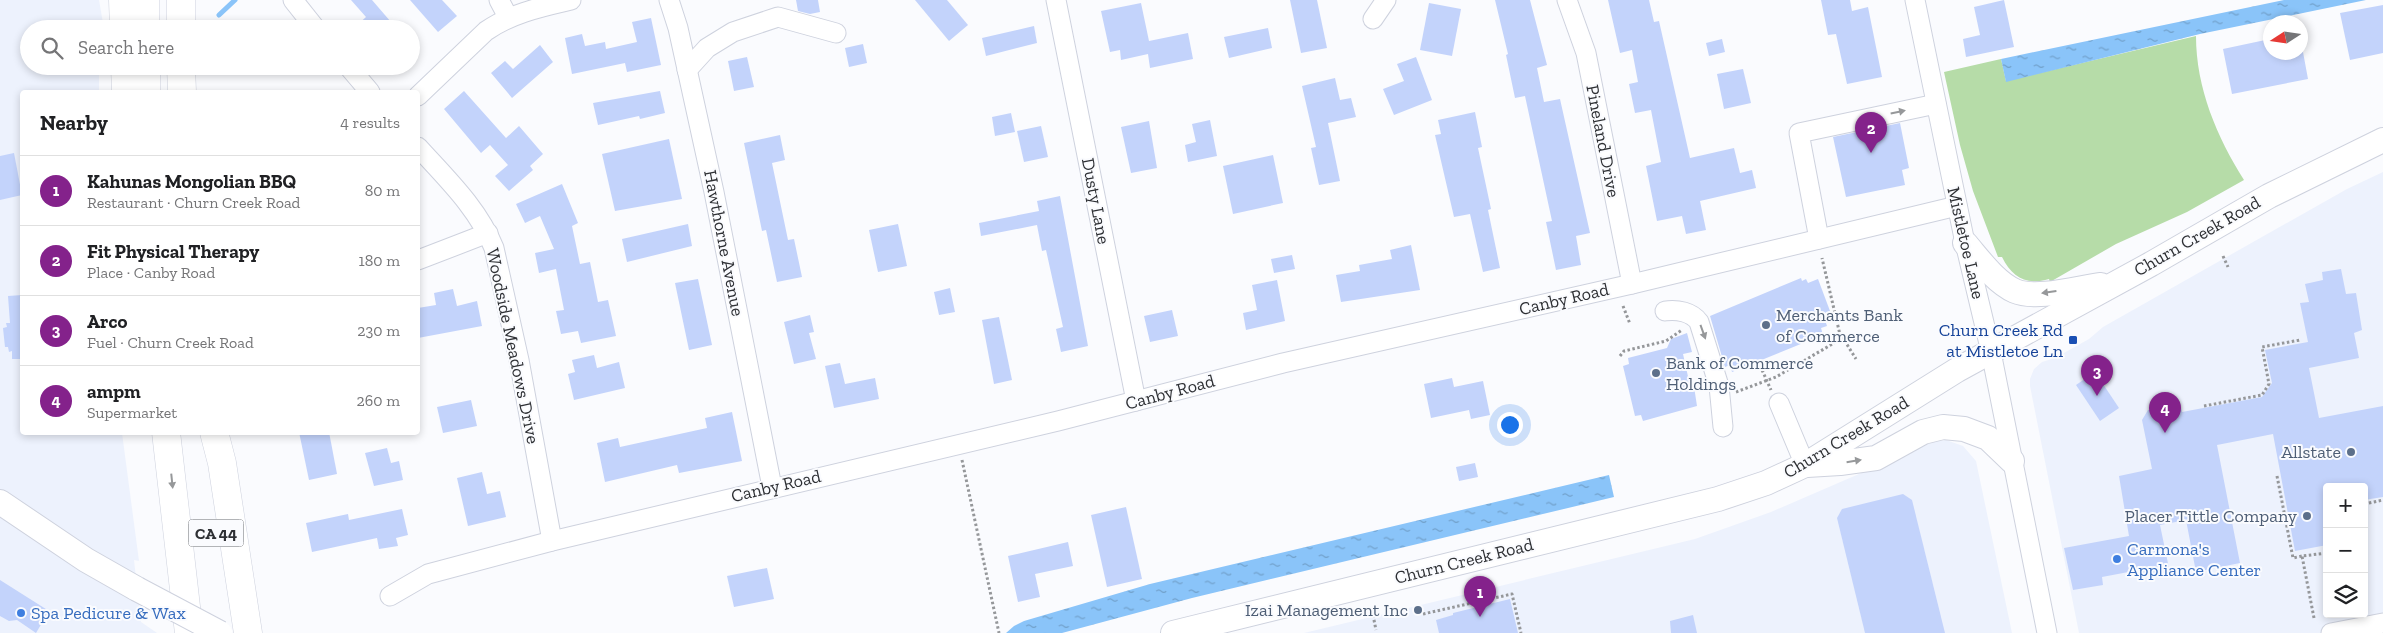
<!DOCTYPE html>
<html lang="en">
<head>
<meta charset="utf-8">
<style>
	:root { --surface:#fff; --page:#f2f2f2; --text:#202124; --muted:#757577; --line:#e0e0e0; --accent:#84228b }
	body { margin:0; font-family:"Zilla Slab",serif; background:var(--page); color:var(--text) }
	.controls { position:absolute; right:15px; bottom:15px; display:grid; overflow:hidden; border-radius:5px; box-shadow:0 2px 8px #0003 }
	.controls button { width:45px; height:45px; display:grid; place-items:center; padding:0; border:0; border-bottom:1px solid var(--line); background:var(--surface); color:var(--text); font:25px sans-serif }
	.compass { position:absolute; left:2263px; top:15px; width:45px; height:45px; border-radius:50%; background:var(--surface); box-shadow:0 2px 8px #0003; rotate:258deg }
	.you { position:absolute; left:1509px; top:424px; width:18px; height:18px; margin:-12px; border:4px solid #fff; border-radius:50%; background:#1a73e8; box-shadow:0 0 0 8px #1a73e833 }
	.badge { display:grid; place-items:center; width:32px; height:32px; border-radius:50%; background:var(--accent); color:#fff; font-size:16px; font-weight:700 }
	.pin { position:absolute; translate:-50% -41px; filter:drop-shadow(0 1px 2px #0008) }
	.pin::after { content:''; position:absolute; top:26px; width:18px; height:15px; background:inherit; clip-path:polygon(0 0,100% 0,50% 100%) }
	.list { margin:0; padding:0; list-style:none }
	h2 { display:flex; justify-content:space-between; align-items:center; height:65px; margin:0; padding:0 20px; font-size:21px }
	h2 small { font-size:16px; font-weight:400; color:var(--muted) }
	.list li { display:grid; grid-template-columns:32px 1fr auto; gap:15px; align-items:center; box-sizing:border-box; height:70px; padding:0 20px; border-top:1px solid var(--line) }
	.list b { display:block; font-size:19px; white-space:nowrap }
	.list p { margin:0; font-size:16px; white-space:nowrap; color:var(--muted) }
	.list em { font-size:16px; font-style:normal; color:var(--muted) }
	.icon { flex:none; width:28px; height:28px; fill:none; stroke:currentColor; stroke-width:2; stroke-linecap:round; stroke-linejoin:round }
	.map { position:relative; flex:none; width:2383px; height:633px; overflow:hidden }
	.search { position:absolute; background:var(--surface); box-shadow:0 2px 8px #0003; left:20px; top:20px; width:400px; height:55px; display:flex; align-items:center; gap:12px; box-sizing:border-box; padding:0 18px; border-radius:28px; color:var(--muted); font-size:19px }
	.panel { position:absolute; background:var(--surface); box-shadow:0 2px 8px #0003; left:20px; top:90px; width:400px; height:345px; border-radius:5px }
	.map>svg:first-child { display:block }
	.built { fill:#edf2fd; fill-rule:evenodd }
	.green { fill:#b6dca8 }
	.water { fill:url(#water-ripples) }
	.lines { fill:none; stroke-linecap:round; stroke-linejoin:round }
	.stream { stroke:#8ac4f9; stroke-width:5 }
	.building { fill:#c3d3fb }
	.minor-casing { stroke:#ced2de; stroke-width:21 }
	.major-casing { stroke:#ced2de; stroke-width:26 }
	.highway-casing { stroke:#ced2de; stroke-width:29 }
	.path { stroke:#95979a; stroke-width:3; stroke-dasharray:2.5 2.5; stroke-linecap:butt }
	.minor { stroke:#fff; stroke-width:19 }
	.major { stroke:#fff; stroke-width:24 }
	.highway { stroke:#fff; stroke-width:28 }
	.major-bridge-casing { stroke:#ced2de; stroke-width:26; stroke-linecap:butt }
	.major-bridge { stroke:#fff; stroke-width:24 }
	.oneway { fill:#96989a }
	.service-dot { fill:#5c6f8a; stroke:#fafbfe; stroke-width:2 }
	.transit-dot { fill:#1a4fb4; stroke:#fafbfe; stroke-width:2 }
	.shop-dot { fill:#3f7fe0; stroke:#fafbfe; stroke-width:2 }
	.labels { text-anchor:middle; stroke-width:4; stroke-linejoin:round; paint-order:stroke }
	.shield { fill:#fafbfe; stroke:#6b6d71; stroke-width:1 }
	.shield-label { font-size:16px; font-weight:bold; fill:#2e3034 }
	.street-label { font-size:18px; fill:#2e3034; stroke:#fafbfe }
	.service-label { font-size:18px; fill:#4e5e75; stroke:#fafbfe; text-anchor:end }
	.transit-label { font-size:18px; fill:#164399; stroke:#fafbfe; text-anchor:end }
	.shop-label { font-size:18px; fill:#366cbe; stroke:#fafbfe; text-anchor:start }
</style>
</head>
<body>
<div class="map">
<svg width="2383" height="633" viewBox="0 0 2383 633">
	<defs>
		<pattern id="water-ripples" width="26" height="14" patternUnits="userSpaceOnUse" patternTransform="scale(1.25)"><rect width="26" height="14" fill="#8ac4f9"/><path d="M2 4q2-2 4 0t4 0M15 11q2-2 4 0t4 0" fill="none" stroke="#71a0ca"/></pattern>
	</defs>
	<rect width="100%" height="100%" fill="#fafbfe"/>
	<g class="built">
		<path d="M0,0H99L104,29H29V66H99V92H22V432L122,433L139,561L134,560L141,622L157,633H0Z"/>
		<path d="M2383,172V633H2079L2030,386V379L2034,369L2042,362L2055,358L2089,339L2103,327L2269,233L2347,189ZM2327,487H2364V614H2327Z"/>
		<path d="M1946,440L1963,446L1976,461L2012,633H1304L1695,539L1771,512L1933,442Z"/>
	</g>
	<path class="green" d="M2196,36C2196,88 2217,137 2244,180L2187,212L2116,244L2050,282L2049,279C2026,286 2012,277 2002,257H1998L1973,191L1960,145L1944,72L2001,59L2006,81Z"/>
	<g class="water">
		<path d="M2284,0H2366L2200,34L2006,82L2001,59Z"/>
		<path d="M1609,475L1614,497L1192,598L1062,633H1006L1014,626L1024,621L1150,584Z"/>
	</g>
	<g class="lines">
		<path class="stream" d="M219,15L235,0"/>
	</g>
	<g class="building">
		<path d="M351,0H372L397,29H353L366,17Z"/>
		<path d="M410,0H442L457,16L438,32Z"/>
		<path d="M796,0H818L820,12L810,14L798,11Z"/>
		<path d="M915,0H947L968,25L949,41Z"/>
		<path d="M1290,0H1317L1327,48L1301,53Z"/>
		<path d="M1495,0H1530L1547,65L1537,68L1544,102L1560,99L1590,233L1576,236L1581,265L1556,270L1546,222L1552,221L1525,96L1515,98L1506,55L1508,54Z"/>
		<path d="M1608,0H1649L1654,22L1659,21L1690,158L1734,148L1740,173L1752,170L1756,188L1700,201L1706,230L1686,234L1682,216L1657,221L1646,166L1661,162L1651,110L1635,113L1629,84L1638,82L1632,50L1620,53Z"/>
		<path d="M1821,0H1850L1852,11L1868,7L1882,77L1847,84L1836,34L1828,35Z"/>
		<path d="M2004,0L2014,47L1966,57L1963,39L1980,35L1974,7Z"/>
		<path d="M1141,3L1149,41L1188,33L1193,59L1150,68L1148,54L1121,60L1120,50L1110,52L1101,11Z"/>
		<path d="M1429,3L1461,9L1452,56L1420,50Z"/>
		<path d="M2383,5V53L2350,60L2340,13Z"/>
		<path d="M651,18L661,65L627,72L625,63L572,74L565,38L582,34L585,46L605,42L606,49L637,42L632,22Z"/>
		<path d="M1034,26L1037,43L986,56L982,38Z"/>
		<path d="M1268,28L1272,48L1229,58L1224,37Z"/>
		<path d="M1722,39L1725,52L1709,56L1706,43Z"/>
		<path d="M2270,39V52H2303L2308,79L2232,94L2223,49Z"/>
		<path d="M863,44L867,63L849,67L845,48Z"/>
		<path d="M540,45L553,62L512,98L491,73L505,61L513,69Z"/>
		<path d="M747,57L754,87L734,91L728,61Z"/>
		<path d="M1416,57L1432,100L1394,115L1383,89L1404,81L1397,64Z"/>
		<path d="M1743,69L1751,103L1724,109L1717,74Z"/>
		<path d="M1335,78L1340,100L1351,98L1356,117L1328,123L1340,181L1319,185L1311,148L1316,147L1302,86Z"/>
		<path d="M464,91L506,138L519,126L543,154L530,166L533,170L509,191L495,176L508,165L490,145L481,153L444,109Z"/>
		<path d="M660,91L665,113L640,119L639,116L598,125L593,103Z"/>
		<path d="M1475,112L1482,147L1478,148L1491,209L1488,210L1500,268L1483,272L1470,214L1454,217L1435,135L1441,134L1438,120Z"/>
		<path d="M1011,113L1015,132L995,136L992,117Z"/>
		<path d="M1210,120L1217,156L1188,162L1185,145L1196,142L1192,124Z"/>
		<path d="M1149,121L1157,168L1131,173L1121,127Z"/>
		<path d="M1900,123L1909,168L1902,170L1905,185L1846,197L1833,137Z"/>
		<path d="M1041,126L1048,157L1024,162L1017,131Z"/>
		<path d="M780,135L785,160L772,163L788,240L794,239L802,277L777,282L766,230L762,231L744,143Z"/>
		<path d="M669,139L682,199L615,211L602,154Z"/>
		<path d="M14,153L22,195L0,200V156Z"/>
		<path d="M1273,155L1283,203L1233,214L1223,166Z"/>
		<path d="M562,184L578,223L572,226L580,264L590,262L598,302L608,300L616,336L581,343L578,331L561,334L556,311L564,310L556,269L539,273L535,253L554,249L540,216L525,223L516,204Z"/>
		<path d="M1060,196L1088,346L1061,352L1056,329L1063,327L1046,250L1042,251L1037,225L981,236L979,223L1039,211L1037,201Z"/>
		<path d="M688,224L692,246L627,262L622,239Z"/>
		<path d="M898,224L907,266L878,272L869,230Z"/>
		<path d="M1411,245L1420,290L1341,302L1336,275L1360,271L1359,265L1392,259L1390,250Z"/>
		<path d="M1292,255L1295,269L1274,273L1271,259Z"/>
		<path d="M2341,269L2346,294L2356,293L2362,330L2354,333L2359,358L2309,368L2319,418L2383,406V497L2364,500V487H2327V545L2295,551L2273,434L2217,445L2240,563L2196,572L2186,520L2160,525L2170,573L2140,577L2139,570L2102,577L2103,585L2073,590L2064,548L2129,536L2119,476L2152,469L2142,420L2148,410L2180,404L2182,412L2262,397L2272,383L2265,350L2308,342L2300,303L2309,302L2305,284L2323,280L2322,272Z"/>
		<path d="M1801,278L1802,281L1806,279L1808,283L1818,279L1830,311L1823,314L1827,326L1821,328L1823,335L1732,372L1730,365L1725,367L1710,316Z"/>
		<path d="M698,279L712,345L689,350L675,283Z"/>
		<path d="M1277,280L1285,321L1246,330L1243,313L1257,310L1252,285Z"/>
		<path d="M950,288L955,312L939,315L934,292Z"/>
		<path d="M453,289L457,306L477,301L482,326L418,338V308L436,305L434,293Z"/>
		<path d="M22,295V359H12V351L9,352L8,347H5L3,328L7,327L6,323H10L8,296Z"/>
		<path d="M1172,310L1178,336L1150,342L1144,316Z"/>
		<path d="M810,315L814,332L809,333L816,359L794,364L784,322Z"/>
		<path d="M999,317L1012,380L994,384L982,320Z"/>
		<path d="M1687,333L1692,352L1683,354L1689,381L1693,380L1697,406L1643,421L1641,415L1635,416L1623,366L1629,364L1628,358L1667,348L1671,339Z"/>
		<path d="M594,355L597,368L619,362L625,388L574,400L568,374L575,372L572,360Z"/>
		<path d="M840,363L845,384L875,378L879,399L834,408L825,366Z"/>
		<path d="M2095,372L2119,408L2100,421L2076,385Z"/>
		<path d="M1452,378L1454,387L1483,381L1490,415L1471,419L1469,410L1431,418L1424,384Z"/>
		<path d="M471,400L477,426L443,433L437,407Z"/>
		<path d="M732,412L742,461L679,473L677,465L605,482L597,443L618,438L620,447L707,428L705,418Z"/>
		<path d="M299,432H329L337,474L309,480Z"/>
		<path d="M387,448L391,463L399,461L403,480L374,486L365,453Z"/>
		<path d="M1475,463L1478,477L1459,481L1456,467Z"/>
		<path d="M482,472L487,494L500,491L506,517L468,526L457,478Z"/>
		<path d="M1903,494L1912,500L1945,633H1865L1837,518L1842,509Z"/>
		<path d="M1126,507L1142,579L1107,587L1091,515Z"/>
		<path d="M402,509L408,535L396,538L398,546L379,549L377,538L312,552L306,523L348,514L349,520Z"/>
		<path d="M1068,542L1073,566L1035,574L1040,597L1018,602L1008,556Z"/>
		<path d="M767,568L774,599L734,607L727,576Z"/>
		<path d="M0,580L49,611L36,633L17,620L9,621L0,616Z"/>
		<path d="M1510,599L1518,633H1439L1436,620L1453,615V613Z"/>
		<path d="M1693,615L1697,633H1671L1670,621Z"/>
	</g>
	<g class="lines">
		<g class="minor-casing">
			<g id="minor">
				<path d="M293,0L316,29"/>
				<path d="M499,0L508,17"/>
				<path d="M669,0L678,28L714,192L772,487"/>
				<path d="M1056,0L1136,401"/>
				<path d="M1567,0L1586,53L1632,284"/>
				<path d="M1915,0L1965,243L1991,352L2047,633"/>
				<path d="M1373,19L1386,0"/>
				<path d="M348,66L370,92"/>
				<path d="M687,70L707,48L733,32L778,17L836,33"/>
				<path d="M418,96L486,31C512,13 541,7 571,0"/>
				<path d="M418,147C446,178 478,208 494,248L519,360L552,541"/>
				<path d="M1819,239L1799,133L1936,104"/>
				<path d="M418,260L488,233"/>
				<path d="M1665,311C1677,309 1692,312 1699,322L1719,386L1723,427"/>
				<path d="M1779,403L1805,465"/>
				<path d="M390,596L428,574L552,541L1058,421L1283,363L1632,284L1957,206"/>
				<path d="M2331,633L2383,623"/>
			</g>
		</g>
		<g class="major-casing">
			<g id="major">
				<path d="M1965,243C1979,259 1995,282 2015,291C2036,300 2078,288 2101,285"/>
				<path d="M1807,465L1840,463L1876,458L1923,432L1943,427L1964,429L1988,438L2012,461"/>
				<path d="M0,502L86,560L137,589"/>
				<path d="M1173,633L1718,499L1766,483L1805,465L1957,370L2151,264L2269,196L2383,140"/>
			</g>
		</g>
		<g class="highway-casing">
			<g id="highway">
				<path d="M123,0L124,29"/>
				<path d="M145,0V29"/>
				<path d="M181,29V0"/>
				<path d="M125,66L126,92"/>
				<path d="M146,66V92"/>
				<path d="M181,66L182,92"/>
				<path d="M166,432L189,633"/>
				<path d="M214,432L222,463L248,633"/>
			</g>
		</g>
		<g class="path">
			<path d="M2223,256L2228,267"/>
			<path d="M1623,306L1630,324"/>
			<path d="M1841,339L1843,338L1856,359"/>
			<path d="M1620,356L1624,351L1666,341L1682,330"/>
			<path d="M1758,361L1771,390"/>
			<path d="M1736,392L1776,377L1841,339L1822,258"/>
			<path d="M2204,406L2262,395L2269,384L2262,347L2300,340"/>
			<path d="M962,460L999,633"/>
			<path d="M2277,476L2293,558L2302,556"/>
			<path d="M2364,504L2383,500"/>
			<path d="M2364,602L2365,606"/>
			<path d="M1423,614L1512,594L1521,633"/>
			<path d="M1373,615L1376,630"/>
			<path d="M2314,618L2302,556L2327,553"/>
		</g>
		<use href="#minor" class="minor"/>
		<use href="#major" class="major"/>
		<use href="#highway" class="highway"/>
		<g class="major-bridge-casing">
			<path id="major-bridge" d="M137,589L220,633"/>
		</g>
		<use href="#major-bridge" class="major-bridge"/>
	</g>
	<defs><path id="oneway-solid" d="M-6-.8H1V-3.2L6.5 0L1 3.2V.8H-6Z" transform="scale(1.25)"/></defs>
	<g class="oneway">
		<use href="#oneway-solid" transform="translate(1898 112) rotate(-12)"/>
		<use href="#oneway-solid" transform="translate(2049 292) rotate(172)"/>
		<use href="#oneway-solid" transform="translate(1703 332) rotate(70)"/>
		<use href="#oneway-solid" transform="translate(1854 461) rotate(-9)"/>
		<use href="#oneway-solid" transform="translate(172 481) rotate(84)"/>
	</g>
	<g class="service-dot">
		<circle cx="1766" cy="325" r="5"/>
		<circle cx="1656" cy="373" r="5"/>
		<circle cx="2351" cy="452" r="5"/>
		<circle cx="2307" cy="516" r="5"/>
		<circle cx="1418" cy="610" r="5"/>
	</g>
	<rect class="transit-dot" x="2068" y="335" width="10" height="10" rx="2.5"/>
	<g class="shop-dot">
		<circle cx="2117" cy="559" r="5"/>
		<circle cx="21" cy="613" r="5"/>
	</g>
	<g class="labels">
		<rect class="shield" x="188.5" y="519.5" width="55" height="27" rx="4"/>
		<g class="shield-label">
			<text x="216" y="539">CA 44</text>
		</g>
		<g class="street-label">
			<text transform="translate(1603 141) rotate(79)" y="6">Pineland Drive</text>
			<text transform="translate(1096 201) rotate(79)" y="6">Dusty Lane</text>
			<text transform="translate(2197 236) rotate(-30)" y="6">Churn Creek Road</text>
			<text transform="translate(724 243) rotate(79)" y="6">Hawthorne Avenue</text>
			<text transform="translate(1966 243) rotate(77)" y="6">Mistletoe Lane</text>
			<text transform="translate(1564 299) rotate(-13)" y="6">Canby Road</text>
			<text transform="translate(513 346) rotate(78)" y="6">Woodside Meadows Drive</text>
			<text transform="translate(1170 392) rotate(-15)" y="6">Canby Road</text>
			<text transform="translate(1846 437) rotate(-31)" y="6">Churn Creek Road</text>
			<text transform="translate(776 486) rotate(-13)" y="6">Canby Road</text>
			<text transform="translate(1464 561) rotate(-14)" y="6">Churn Creek Road</text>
		</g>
		<g class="service-label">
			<text x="1776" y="321" text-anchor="start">Merchants Bank<tspan x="1776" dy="21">of Commerce</tspan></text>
			<text x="1666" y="369" text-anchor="start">Bank of Commerce<tspan x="1666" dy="21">Holdings</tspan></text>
			<text x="2341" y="458">Allstate</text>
			<text x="2297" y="522">Placer Tittle Company</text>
			<text x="1408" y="616">Izai Management Inc</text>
		</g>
		<g class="transit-label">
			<text x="2063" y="336">Churn Creek Rd<tspan x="2063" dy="21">at Mistletoe Ln</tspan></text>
		</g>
		<g class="shop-label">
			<text x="2127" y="555">Carmona's<tspan x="2127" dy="21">Appliance Center</tspan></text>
			<text x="31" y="619">Spa Pedicure &amp; Wax</text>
		</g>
	</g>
</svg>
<div class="controls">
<button>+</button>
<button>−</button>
<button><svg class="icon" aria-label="layers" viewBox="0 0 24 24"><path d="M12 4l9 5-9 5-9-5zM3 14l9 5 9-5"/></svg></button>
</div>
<svg class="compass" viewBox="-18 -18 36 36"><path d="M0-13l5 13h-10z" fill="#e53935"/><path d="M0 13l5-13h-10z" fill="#757577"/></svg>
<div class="you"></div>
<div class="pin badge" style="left:1480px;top:617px">1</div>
<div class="pin badge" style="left:1871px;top:153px">2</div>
<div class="pin badge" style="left:2097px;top:396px">3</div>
<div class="pin badge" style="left:2165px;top:433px">4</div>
<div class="search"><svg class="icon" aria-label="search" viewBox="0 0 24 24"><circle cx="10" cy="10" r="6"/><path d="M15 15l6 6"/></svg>Search here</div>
<section class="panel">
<h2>Nearby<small>4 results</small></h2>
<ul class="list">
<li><span class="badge">1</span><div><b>Kahunas Mongolian BBQ</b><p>Restaurant · Churn Creek Road</p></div><em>80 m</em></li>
<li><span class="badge">2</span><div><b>Fit Physical Therapy</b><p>Place · Canby Road</p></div><em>180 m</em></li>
<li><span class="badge">3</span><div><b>Arco</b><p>Fuel · Churn Creek Road</p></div><em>230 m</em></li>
<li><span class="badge">4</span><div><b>ampm</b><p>Supermarket</p></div><em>260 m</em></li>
</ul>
</section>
</div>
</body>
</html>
